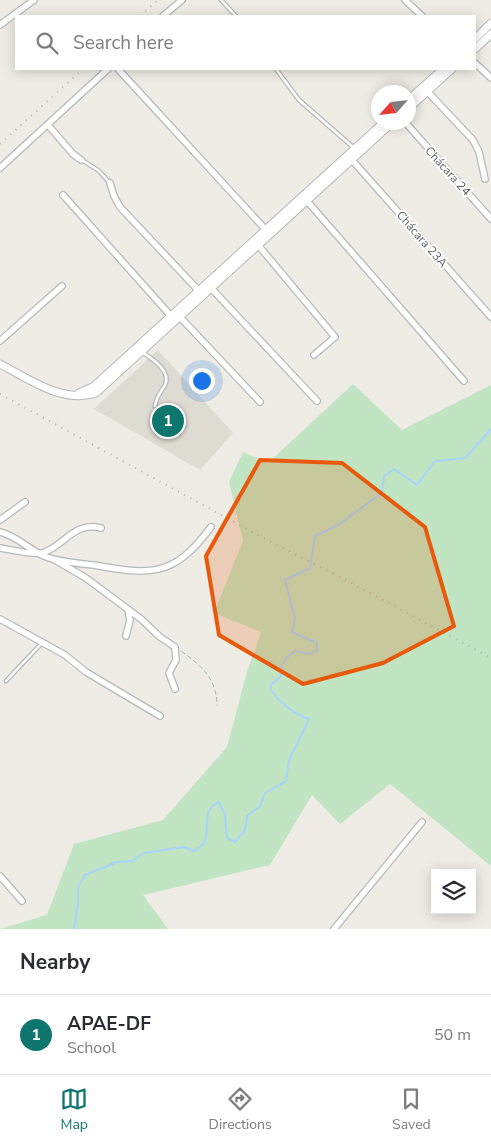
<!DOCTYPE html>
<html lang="en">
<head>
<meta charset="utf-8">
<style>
	:root { --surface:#fff; --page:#f7f7f7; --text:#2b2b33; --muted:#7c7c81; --line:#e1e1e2; --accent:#0f766e }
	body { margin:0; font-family:"Nunito Sans",sans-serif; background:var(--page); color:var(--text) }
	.controls { position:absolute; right:15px; bottom:15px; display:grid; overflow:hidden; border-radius:0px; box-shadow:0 2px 12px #0003 }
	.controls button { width:45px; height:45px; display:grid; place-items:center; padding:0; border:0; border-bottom:1px solid var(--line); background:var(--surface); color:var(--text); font:25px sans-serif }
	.compass { position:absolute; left:371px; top:85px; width:45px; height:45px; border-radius:50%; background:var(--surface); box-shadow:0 2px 12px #0003; rotate:243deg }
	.you { position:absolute; left:201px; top:380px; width:18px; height:18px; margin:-12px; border:4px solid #fff; border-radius:50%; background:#1a73e8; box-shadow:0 0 0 8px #1a73e833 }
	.badge { display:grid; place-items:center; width:32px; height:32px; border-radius:50%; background:var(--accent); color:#fff; font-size:16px; font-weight:700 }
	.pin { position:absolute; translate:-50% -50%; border:2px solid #fff; box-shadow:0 1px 5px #0006 }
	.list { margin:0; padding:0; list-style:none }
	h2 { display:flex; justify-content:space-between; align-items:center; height:65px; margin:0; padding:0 20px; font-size:21px }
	h2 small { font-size:16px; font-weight:400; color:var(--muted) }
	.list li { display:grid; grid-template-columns:32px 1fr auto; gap:15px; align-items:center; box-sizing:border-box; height:80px; padding:0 20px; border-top:1px solid var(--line) }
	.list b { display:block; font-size:19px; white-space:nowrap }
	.list p { margin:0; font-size:16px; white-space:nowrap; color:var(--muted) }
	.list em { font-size:16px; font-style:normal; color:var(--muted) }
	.icon { flex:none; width:28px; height:28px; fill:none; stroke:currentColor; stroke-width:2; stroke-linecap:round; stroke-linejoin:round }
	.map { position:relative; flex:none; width:491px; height:929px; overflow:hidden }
	.search { position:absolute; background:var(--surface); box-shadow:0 2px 12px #0003; left:15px; right:15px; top:15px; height:55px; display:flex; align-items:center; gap:12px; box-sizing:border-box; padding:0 18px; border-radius:0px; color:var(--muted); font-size:19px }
	.sheet { height:145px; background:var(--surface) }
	nav { display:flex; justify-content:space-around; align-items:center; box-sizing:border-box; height:70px; border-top:1px solid var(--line); background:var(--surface); font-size:14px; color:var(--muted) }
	nav a { display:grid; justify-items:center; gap:2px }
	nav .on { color:var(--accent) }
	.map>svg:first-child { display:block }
	.education { fill:#dedbd2 }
	.green { fill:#c1e4c2 }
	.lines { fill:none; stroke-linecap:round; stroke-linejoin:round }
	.stream { stroke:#a6d4fc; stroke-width:2 }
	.service-casing { stroke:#b6b9bd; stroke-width:5 }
	.minor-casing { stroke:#b6b9bd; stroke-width:8 }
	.tertiary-casing { stroke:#b6b9bd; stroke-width:9 }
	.path { stroke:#9ac5a7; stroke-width:1; stroke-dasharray:5 2.5; stroke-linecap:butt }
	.service { stroke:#fff; stroke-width:2.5 }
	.minor { stroke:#fff; stroke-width:5.5 }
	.tertiary { stroke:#fff; stroke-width:7 }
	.rail { stroke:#b4b5b5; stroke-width:2; stroke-dasharray:1 6; stroke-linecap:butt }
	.marked { fill:#e8590c; fill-opacity:0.2; stroke:#e8590c; stroke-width:4; stroke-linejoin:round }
	.labels { text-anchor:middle; stroke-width:4; stroke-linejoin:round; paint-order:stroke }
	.street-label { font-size:12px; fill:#5c5f64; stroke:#fff }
</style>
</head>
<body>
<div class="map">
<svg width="491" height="929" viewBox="0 0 491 929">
	<rect width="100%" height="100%" fill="#eeece4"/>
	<path class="education" d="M158,350L233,433L200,470L94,409Z"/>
	<path class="green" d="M353,384L402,430L491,385V866L390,784L340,824L312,795L270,865L143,895L168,929H0L47,915L74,844L163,820L227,747L247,672L261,632L214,613L243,541L229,482L243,452L268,463Z"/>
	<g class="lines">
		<path class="stream" d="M74,929L78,904V887L85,875L117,862L132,861L144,853L183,847L194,851C219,840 195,812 219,802L225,815L227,838L235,842L245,830L247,816L260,806L265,793L286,781L289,760L309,719C292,713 281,704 271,690V685L281,676L282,666L286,658L295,651L310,654L317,650V643L292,632L295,618L285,580L310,568L315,536L338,525L382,493L384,476L394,469L417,485L435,461L465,458L491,429"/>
		<g class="service-casing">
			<g id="service">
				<path d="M221,0L236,16"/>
				<path d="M276,69L299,100L354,148"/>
				<path d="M82,160L99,171L109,182"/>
				<path d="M142,352C151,358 172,371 165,385C161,392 156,397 155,406"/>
				<path d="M6,681L41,644"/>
			</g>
		</g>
		<g class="minor-casing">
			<g id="minor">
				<path d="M405,0L422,16"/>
				<path d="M163,16L182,0"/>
				<path d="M0,25L34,0"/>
				<path d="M475,63L491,78"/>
				<path d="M118,69L266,230"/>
				<path d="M426,90L473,140L479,152L485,179"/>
				<path d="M405,122L491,219"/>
				<path d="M48,125L73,154L81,160"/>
				<path d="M352,160L491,317"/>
				<path d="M0,168L108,69"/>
				<path d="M110,183L114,196L120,207L199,291"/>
				<path d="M63,195L171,316"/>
				<path d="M307,201L464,381"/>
				<path d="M258,245L335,337L314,355"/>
				<path d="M211,288L317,401"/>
				<path d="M180,317L260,402"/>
				<path d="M0,341L62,286"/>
				<path d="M0,520L25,502"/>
				<path d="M0,532C17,536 28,549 44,556C58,562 77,563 93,565C151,575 173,578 211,527"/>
				<path d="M0,548C11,550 33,555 42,553C65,546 73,521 101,528"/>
				<path d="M55,560L86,578L141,619L160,637L175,647L176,660L169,673L175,689"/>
				<path d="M0,619L65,655L86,672L160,716"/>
				<path d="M126,636L130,620L128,610"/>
				<path d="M0,876L22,901"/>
				<path d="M334,929L422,822"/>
			</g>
		</g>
		<g class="tertiary-casing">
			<g id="tertiary">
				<path d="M475,39L491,23"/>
				<path d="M475,49L491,34"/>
				<path d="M408,100L443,69"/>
				<path d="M408,109L452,69"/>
				<path d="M0,364C29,379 63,404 96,393L393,122"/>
				<path d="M79,393L93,387L384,122"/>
			</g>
		</g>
		<path class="path" d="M181,651C202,666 217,679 217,706"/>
		<use href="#service" class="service"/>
		<use href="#minor" class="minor"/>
		<use href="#tertiary" class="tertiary"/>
		<g class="rail">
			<path d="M140,16L158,0"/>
			<path d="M0,144L83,69"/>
			<path d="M0,394L267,540L340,577L491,658"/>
		</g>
	</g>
	<path class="marked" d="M260,460L342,463L425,527L454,626L383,663L303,684L219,635L206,556Z"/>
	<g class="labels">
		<g class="street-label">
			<text transform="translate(448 171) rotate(48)" y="4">Chácara 24</text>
			<text transform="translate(422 239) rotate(49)" y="4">Chácara 23A</text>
		</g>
	</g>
</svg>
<div class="controls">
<button><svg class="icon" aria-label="layers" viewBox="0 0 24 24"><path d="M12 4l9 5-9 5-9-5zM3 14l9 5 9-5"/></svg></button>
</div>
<svg class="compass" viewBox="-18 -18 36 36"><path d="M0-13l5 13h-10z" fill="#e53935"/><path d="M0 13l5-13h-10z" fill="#7c7c81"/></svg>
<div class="you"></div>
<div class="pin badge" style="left:168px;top:421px">1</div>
<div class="search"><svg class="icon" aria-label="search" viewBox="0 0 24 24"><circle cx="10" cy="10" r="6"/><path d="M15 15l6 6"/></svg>Search here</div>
</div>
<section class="sheet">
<h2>Nearby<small></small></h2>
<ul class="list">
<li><span class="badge">1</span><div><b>APAE-DF</b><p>School</p></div><em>50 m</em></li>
</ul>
</section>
<nav>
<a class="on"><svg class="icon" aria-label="map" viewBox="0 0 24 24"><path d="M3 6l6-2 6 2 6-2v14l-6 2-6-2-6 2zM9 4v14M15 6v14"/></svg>Map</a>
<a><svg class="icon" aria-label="directions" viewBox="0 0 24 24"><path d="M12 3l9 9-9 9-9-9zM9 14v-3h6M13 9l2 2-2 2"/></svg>Directions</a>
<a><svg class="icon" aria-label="saved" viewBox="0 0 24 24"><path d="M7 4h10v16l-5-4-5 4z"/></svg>Saved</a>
</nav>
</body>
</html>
